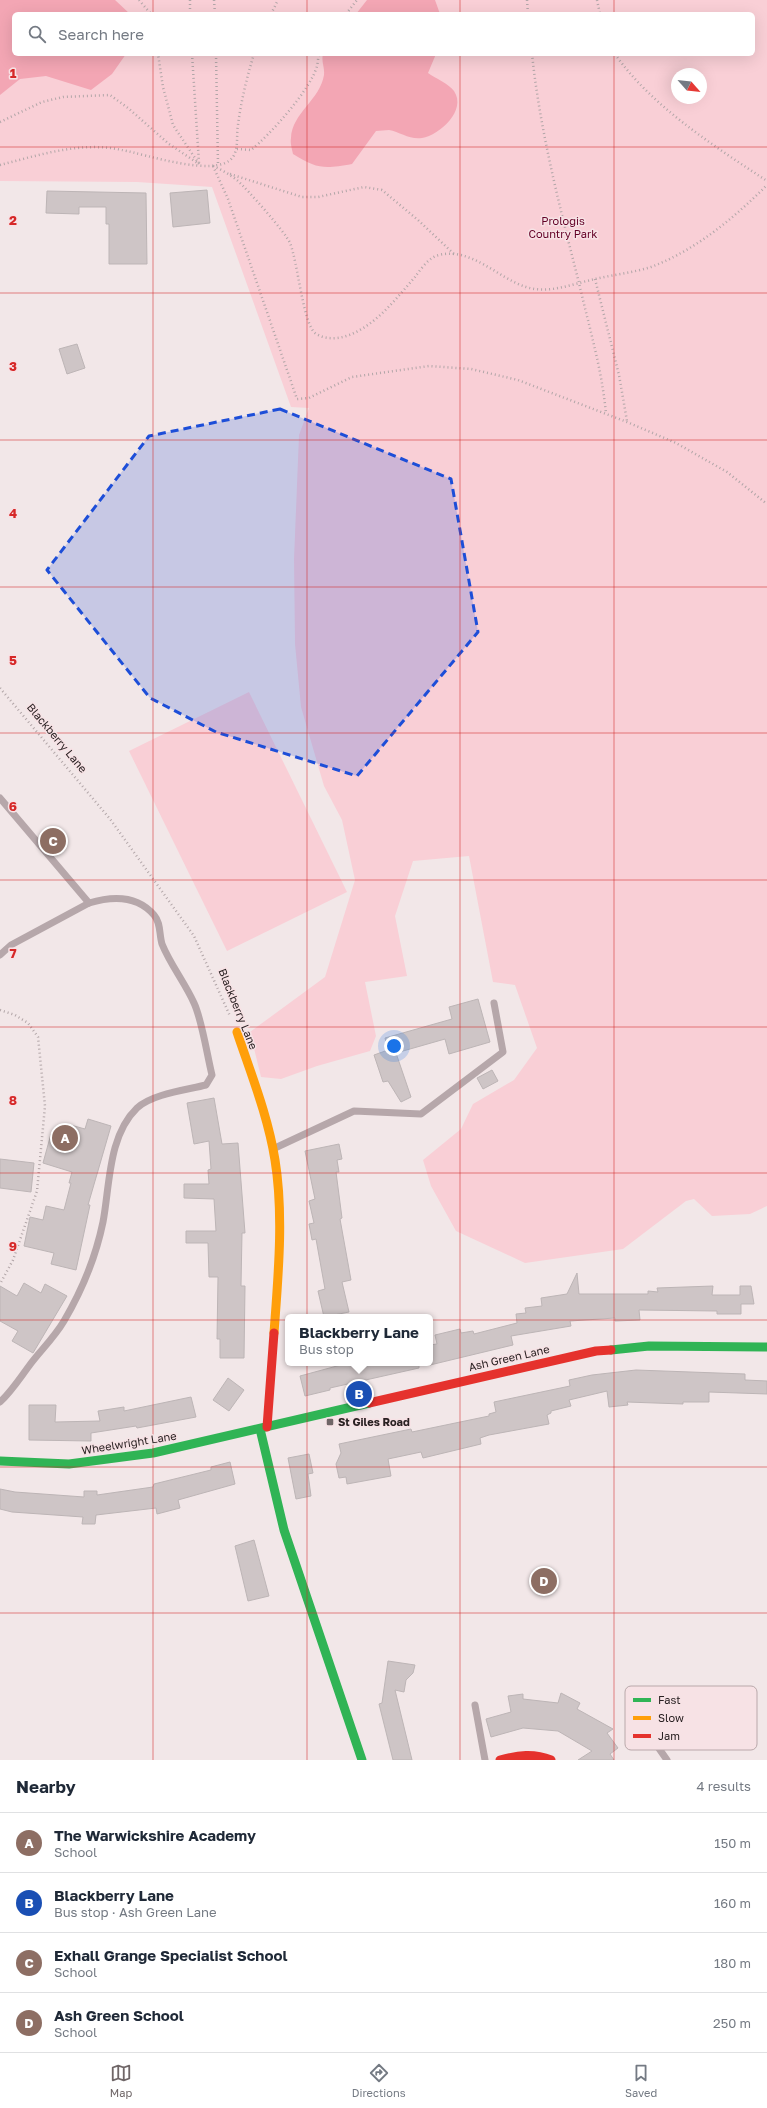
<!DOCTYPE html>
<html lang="en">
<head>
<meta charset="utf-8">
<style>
	:root { --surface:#fff; --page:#f2f2f3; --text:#1f2937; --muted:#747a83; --line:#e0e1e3; --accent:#6f6667 }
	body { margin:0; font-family:"Golos Text",sans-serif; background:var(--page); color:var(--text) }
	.compass { position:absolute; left:671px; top:68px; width:36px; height:36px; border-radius:50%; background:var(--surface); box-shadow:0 4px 16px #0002; rotate:117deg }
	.you { position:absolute; left:394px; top:1046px; width:14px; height:14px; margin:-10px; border:3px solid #fff; border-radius:50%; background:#1a73e8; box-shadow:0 0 0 6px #1a73e833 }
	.badge { display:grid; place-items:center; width:26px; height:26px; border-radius:50%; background:var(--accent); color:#fff; font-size:13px; font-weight:700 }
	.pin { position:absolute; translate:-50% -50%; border:2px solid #fff; box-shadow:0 1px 4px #0006 }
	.popup { position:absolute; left:285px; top:1314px; width:148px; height:52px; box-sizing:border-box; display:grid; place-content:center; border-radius:6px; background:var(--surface); filter:drop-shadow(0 1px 3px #0005); font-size:13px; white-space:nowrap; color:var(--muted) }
	.popup b { font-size:15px; color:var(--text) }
	.popup::after { content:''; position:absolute; left:50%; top:100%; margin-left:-8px; border:8px solid transparent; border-top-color:var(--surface) }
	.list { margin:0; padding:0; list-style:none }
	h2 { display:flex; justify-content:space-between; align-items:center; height:52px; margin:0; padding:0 16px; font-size:17px }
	h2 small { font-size:13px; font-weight:400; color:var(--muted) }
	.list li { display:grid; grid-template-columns:26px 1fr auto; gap:12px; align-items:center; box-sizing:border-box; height:60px; padding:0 16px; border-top:1px solid var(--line) }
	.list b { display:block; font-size:15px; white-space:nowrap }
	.list p { margin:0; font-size:13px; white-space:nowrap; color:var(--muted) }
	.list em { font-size:13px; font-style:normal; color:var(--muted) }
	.icon { flex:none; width:22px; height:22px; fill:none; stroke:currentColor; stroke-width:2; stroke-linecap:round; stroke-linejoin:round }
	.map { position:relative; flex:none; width:767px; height:1760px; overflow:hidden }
	.search { position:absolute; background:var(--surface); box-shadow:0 4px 16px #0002; left:12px; right:12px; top:12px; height:44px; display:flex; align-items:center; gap:10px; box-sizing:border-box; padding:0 14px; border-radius:6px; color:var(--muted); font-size:15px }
	.sheet { height:292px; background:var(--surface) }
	nav { display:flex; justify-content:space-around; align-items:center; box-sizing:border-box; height:56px; border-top:1px solid var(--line); background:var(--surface); font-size:11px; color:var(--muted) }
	nav a { display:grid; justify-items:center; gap:2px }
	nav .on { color:var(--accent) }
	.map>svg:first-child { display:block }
	.green { fill:#f9cfd6; fill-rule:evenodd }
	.water { fill:#f3a6b4 }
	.building { fill:#cec5c6; stroke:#bdb5b6 }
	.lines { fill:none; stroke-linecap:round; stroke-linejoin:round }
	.path { stroke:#b2a6a8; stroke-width:2.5; stroke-dasharray:1 3; stroke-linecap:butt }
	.lane { stroke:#b6a7aa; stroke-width:7 }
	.fast { stroke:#30b455; stroke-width:9 }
	.slow { stroke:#ff9f0a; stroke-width:9 }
	.jam { stroke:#e5322d; stroke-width:9 }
	.marked { fill:#1d4ed8; fill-opacity:0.2; stroke:#1d4ed8; stroke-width:3; stroke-dasharray:8 5; stroke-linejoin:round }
	.grid { fill:none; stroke:#d62828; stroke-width:1; stroke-opacity:0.55 }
	.poi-dot { fill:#6f6667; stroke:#f7e2e5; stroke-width:1.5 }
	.labels { text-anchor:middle; stroke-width:3; stroke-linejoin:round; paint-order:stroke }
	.park-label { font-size:11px; fill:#630026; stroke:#f7e2e5 }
	.street-label { font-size:11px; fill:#292122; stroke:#f7e2e5 }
	.poi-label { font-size:11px; font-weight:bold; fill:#292122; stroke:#f7e2e5; text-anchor:start }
	.key { fill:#f7e2e5; stroke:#b9a8aa; stroke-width:1 }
	.key-label { font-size:11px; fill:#292122 }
	.grid-label { font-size:13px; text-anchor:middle; font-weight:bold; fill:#d62828; stroke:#f7e2e5; stroke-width:3; stroke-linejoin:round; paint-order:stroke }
</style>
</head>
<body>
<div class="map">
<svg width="767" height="1760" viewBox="0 0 767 1760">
	<rect width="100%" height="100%" fill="#f2e7e8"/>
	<g class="green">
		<path d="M0,0H767V1206L750,1214L712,1216L694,1199L686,1201L623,1249L525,1263L456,1231L431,1186L423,1160L461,1129L473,1104L514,1080L537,1048L515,985L493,982L469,856L413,861L395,916L407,976L365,982L376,1036L370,1051L317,1066L281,1079L261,1077L250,1032L325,977L355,880L342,820L324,786L301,707L295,644L294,559L299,435L309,408L291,407L212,187L137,182L0,181ZM14,14H753V54H14ZM677,74H701V98H677Z"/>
		<path d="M249,692L347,892L227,951L129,751Z"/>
	</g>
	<g class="water">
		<path d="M0,0H115L130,14H14V54H126L112,74L91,90L46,76L20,79L0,95Z"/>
		<path d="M367,0H435L440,14H356Z"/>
		<path d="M323,54H436L428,73C435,78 449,84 454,91C467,110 440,135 422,138C410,140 400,132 389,130C385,130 380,131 376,131L352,164C324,169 317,169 293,154C292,149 290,143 291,138C292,113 320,100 324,75C325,68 321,61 323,54Z"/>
	</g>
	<g class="building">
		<path d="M207,190L210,223L173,227L170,193Z"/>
		<path d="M47,191L146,193L147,264H109V224H106V207H79V214L46,213Z"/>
		<path d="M77,344L85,368L67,374L59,349Z"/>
		<path d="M478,999L490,1042L449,1054L445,1039L396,1053L411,1097L401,1102L388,1081L383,1082L374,1055L388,1050L385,1038L452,1019L449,1007Z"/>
		<path d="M492,1070L498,1081L483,1089L477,1078Z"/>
		<path d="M214,1098L222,1144L238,1143L245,1233H242L241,1286H245L244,1358H220V1339H217L218,1277H209L208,1243H186V1231H216L214,1199L184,1198V1184H209L208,1170L211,1169L209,1141L194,1144L187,1103Z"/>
		<path d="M88,1119L111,1126L88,1205H90L76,1270L51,1264L54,1253L24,1246L30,1217L43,1220L46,1206L64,1210L71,1183H69L72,1172L43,1163L51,1134L63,1137L67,1124L85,1129Z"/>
		<path d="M339,1144L342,1159L337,1160L339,1172H336L342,1218L340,1219L351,1280L342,1282L349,1312L324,1317L318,1291L325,1289L316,1239L312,1240L309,1224L314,1223L309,1201L315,1199L305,1151Z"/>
		<path d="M0,1159L34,1163L31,1192L0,1188Z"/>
		<path d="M577,1273L579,1294H648V1291L658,1292L657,1288L713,1286L712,1295H740V1286H751L754,1304H741V1314H717V1311L639,1310L640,1320L615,1321V1318L570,1321L571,1326L511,1336L513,1345L430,1365V1345L437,1344L435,1335L460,1329L461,1333L473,1331L474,1334L517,1323L516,1314L526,1313L525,1308L542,1306L541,1298L567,1294Z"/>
		<path d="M24,1283L41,1293L45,1284L67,1296L33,1353L12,1341L18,1331L0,1321V1286L17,1296Z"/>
		<path d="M348,1363H419V1368L330,1388V1390L305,1396L300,1376Z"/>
		<path d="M636,1370L745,1374V1380L767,1381V1394L709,1392V1402H683V1404L627,1402L628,1405L609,1407L607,1391L569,1400L571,1406L551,1411V1413L547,1415L549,1424L489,1435L480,1438L481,1444L423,1458L421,1452L388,1459L391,1476L347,1484L346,1477L339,1478L336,1464L341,1453L339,1444L411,1429L412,1432L489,1416V1414L496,1412L494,1402L570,1386L569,1380L592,1375Z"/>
		<path d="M228,1378L244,1390L229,1411L213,1400Z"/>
		<path d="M191,1397L196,1417L137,1428L136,1426L91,1433V1441L29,1440V1405H56L55,1422L100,1421L98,1411L124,1407V1411Z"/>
		<path d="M309,1454L313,1473L308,1474L311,1496L296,1499L288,1458Z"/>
		<path d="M230,1462L235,1484L178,1500L180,1508L157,1514L156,1508L96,1515L95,1524H82L83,1517L12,1512L0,1509V1489L15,1492L84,1497V1491H97V1495L153,1487L154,1484L211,1470V1467Z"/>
		<path d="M254,1540L269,1596L248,1601L235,1546Z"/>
		<path d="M388,1661L415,1665L413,1673L406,1680L404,1692L395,1690L412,1760H393L379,1704L382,1703Z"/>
		<path d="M561,1693L580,1703L577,1709L613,1729L607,1733L618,1748L610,1754L614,1760H578L592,1751L558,1731L523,1728L491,1737L486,1719L511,1712L508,1696L523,1694V1699L558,1703Z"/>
	</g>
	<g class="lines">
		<g class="path">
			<path d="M139,0L151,14"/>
			<path d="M190,0V14"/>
			<path d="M214,0L215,14"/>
			<path d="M527,0L528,14"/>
			<path d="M597,0L600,14"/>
			<path d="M271,14L278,0"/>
			<path d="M346,14L357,0"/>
			<path d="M192,54L199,163"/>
			<path d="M216,54L218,165"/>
			<path d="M532,54C540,131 560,208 579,283C589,327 602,369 606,414"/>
			<path d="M615,54C651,106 714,146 767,181"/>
			<path d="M0,122L42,102L63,97L110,95L128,108L169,144L199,164L173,125L163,87L158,54"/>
			<path d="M237,149L251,150C270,135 311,89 317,66C318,62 318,58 319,54"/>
			<path d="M0,165C39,155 82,141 122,150C145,154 217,179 233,157C239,147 236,136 238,125C241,101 247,77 254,54"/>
			<path d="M213,166L228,199L297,399L309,398L352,377L429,366L471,369L518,380L627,422L676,443L727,472L767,504"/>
			<path d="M213,166C222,170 231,175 238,181C247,189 286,233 290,243C298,263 303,323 315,333C323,339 334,339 343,337C373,329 395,300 415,277C421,269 429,257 439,255C471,247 498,278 526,287C548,294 569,285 591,280C610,275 632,273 651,267C696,250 734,218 767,185"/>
			<path d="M230,174L302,197H318L364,187L382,190L418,220L454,254"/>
			<path d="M595,279L619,375L627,421"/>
			<path d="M0,688L110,819L194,936L230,1016"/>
			<path d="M0,1010L15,1015L28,1023L38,1037L45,1106L37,1191L13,1260L0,1284"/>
		</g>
		<g class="lane">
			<path d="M0,798L89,903"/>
			<path d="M0,955L11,945L89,903C112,896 137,895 154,915C161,923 159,934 162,944C170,964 185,983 194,1003C202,1020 207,1055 212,1075L206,1085C186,1090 152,1094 137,1108C108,1136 110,1185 103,1222C96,1256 81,1292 64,1321C54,1338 40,1351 29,1366C20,1378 11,1392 0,1402"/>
			<path d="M275,1148L354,1111L421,1114L503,1052L494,1003"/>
			<path d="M475,1705L485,1760"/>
			<path d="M644,1727L667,1760"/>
		</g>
		<g class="fast">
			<path d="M611,1350L649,1346L767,1347"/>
			<path d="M260,1429L284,1530L362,1760"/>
			<path d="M0,1461L69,1464L153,1453L369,1403"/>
		</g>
		<path class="slow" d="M237,1032C251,1074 268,1116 275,1160C284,1215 278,1278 274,1333"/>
		<g class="jam">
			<path d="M369,1403L596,1351L611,1350"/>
			<path d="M267,1427L274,1333"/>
			<path d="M500,1760C518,1755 534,1753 551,1760"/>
		</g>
	</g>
	<path class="marked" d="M280,409L451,479L478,632L357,776L216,732L150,698L47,570L149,436Z"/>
	<path class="grid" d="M153,0V14M307,0V14M460,0V14M614,0V14M153,54V1760M307,54V1760M460,54V1760M614,54V1760M0,147H767M0,293H767M0,440H767M0,587H767M0,733H767M0,880H767M0,1027H767M0,1173H767M0,1320H767M0,1467H767M0,1613H767"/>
	<rect class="poi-dot" x="326" y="1418" width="8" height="8" rx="2"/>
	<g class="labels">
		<g class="park-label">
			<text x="563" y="225">Prologis<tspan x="563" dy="13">Country Park</tspan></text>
		</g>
		<g class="street-label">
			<text transform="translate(57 738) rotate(50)" y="4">Blackberry Lane</text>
			<text transform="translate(238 1009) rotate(68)" y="4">Blackberry Lane</text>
			<text transform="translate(509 1358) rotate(-13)" y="4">Ash Green Lane</text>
			<text transform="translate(129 1443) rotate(-9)" y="4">Wheelwright Lane</text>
		</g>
		<g class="poi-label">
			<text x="338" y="1426">St Giles Road</text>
		</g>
	</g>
	<rect x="625" y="1686" width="132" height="64" rx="6" class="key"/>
	<rect x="633" y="1698" width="18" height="4" fill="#30b455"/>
	<rect x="633" y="1716" width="18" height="4" fill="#ff9f0a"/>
	<rect x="633" y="1734" width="18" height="4" fill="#e5322d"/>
	<g class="key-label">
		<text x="658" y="1704">Fast</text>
		<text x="658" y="1722">Slow</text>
		<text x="658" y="1740">Jam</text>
	</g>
	<g class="grid-label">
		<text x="13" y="78">1</text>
		<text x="13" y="225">2</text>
		<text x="13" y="371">3</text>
		<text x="13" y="518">4</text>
		<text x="13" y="665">5</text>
		<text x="13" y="811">6</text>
		<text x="13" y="958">7</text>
		<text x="13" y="1105">8</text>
		<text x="13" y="1251">9</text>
	</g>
</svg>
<svg class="compass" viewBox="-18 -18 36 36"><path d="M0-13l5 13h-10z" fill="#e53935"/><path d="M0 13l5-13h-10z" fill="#747a83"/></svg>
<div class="you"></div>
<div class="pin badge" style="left:65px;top:1138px;background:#8d6e63">A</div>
<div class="pin badge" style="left:359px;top:1394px;background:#1a4fb4">B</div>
<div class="popup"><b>Blackberry Lane</b>Bus stop</div>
<div class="pin badge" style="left:53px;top:841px;background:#8d6e63">C</div>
<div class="pin badge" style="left:544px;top:1581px;background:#8d6e63">D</div>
<div class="search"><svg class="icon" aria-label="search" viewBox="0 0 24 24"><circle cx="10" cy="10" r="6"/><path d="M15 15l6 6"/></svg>Search here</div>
</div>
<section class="sheet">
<h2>Nearby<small>4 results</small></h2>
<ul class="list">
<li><span class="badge" style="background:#8d6e63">A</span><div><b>The Warwickshire Academy</b><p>School</p></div><em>150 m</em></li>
<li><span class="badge" style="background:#1a4fb4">B</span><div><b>Blackberry Lane</b><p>Bus stop · Ash Green Lane</p></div><em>160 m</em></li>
<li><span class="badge" style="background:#8d6e63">C</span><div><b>Exhall Grange Specialist School</b><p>School</p></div><em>180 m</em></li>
<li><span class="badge" style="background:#8d6e63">D</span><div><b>Ash Green School</b><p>School</p></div><em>250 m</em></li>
</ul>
</section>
<nav>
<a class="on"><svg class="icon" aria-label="map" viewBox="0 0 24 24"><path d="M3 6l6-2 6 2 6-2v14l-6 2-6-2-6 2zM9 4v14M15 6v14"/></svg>Map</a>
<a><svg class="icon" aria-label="directions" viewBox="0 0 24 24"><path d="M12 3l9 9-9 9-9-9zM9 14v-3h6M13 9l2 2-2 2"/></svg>Directions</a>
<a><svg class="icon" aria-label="saved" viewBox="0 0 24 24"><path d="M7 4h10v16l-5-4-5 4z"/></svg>Saved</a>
</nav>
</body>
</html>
